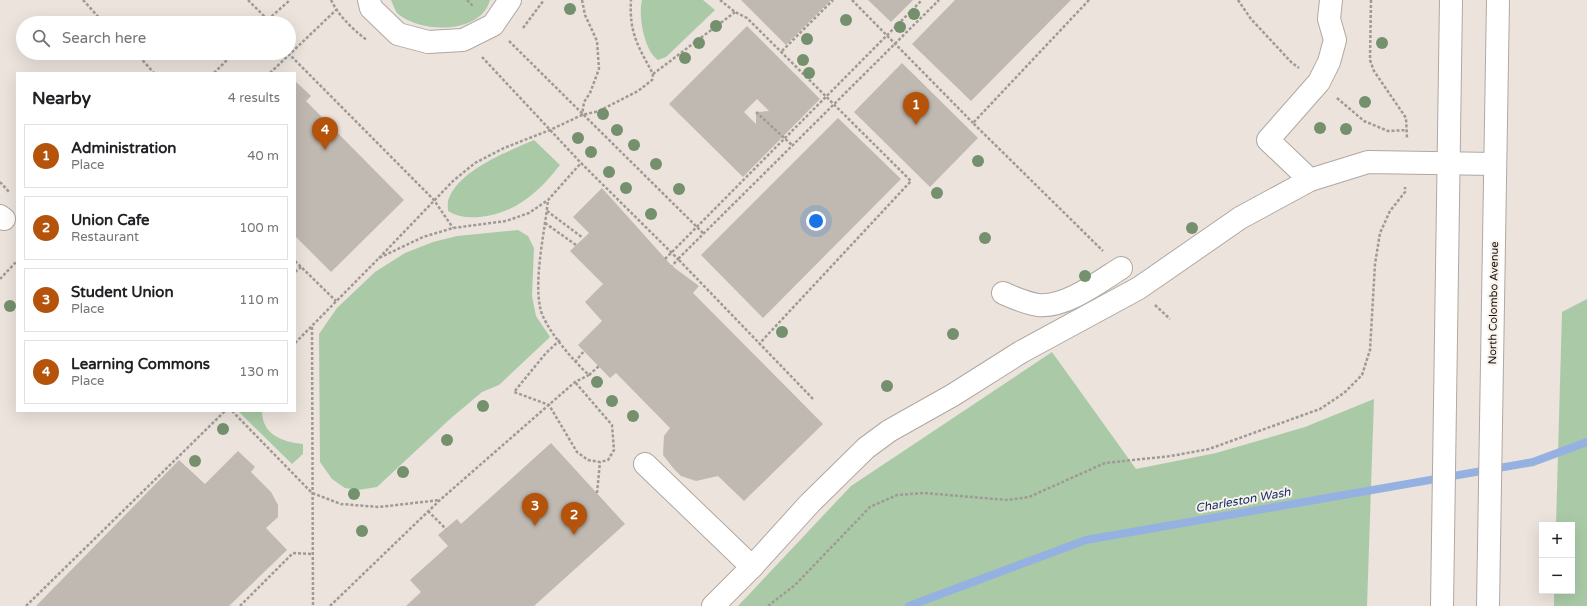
<!DOCTYPE html>
<html lang="en">
<head>
<meta charset="utf-8">
<style>
	:root { --surface:#fff; --page:#f2f2f2; --text:#202124; --muted:#757577; --line:#e0e0e0; --accent:#b45309 }
	body { margin:0; font-family:"Varela Round",sans-serif; background:var(--page); color:var(--text) }
	.controls { position:absolute; right:12px; bottom:12px; display:grid; overflow:hidden; border-radius:0px; box-shadow:0 4px 16px #0002 }
	.controls button { width:36px; height:36px; display:grid; place-items:center; padding:0; border:0; border-bottom:1px solid var(--line); background:var(--surface); color:var(--text); font:20px sans-serif }
	.you { position:absolute; left:816px; top:221px; width:14px; height:14px; margin:-10px; border:3px solid #fff; border-radius:50%; background:#1a73e8; box-shadow:0 0 0 6px #1a73e833 }
	.badge { display:grid; place-items:center; width:26px; height:26px; border-radius:50%; background:var(--accent); color:#fff; font-size:13px; font-weight:700 }
	.pin { position:absolute; translate:-50% -33px; filter:drop-shadow(0 1px 2px #0008) }
	.pin::after { content:''; position:absolute; top:21px; width:14px; height:12px; background:inherit; clip-path:polygon(0 0,100% 0,50% 100%) }
	.list { margin:0; padding:0; list-style:none }
	h2 { display:flex; justify-content:space-between; align-items:center; height:52px; margin:0; padding:0 16px; font-size:17px }
	h2 small { font-size:13px; font-weight:400; color:var(--muted) }
	.list li { display:grid; grid-template-columns:26px 1fr auto; gap:12px; align-items:center; box-sizing:border-box; height:64px; margin:0 8px 8px; padding:0 8px; border:1px solid var(--line); border-radius:0px }
	.list b { display:block; font-size:15px; white-space:nowrap }
	.list p { margin:0; font-size:13px; white-space:nowrap; color:var(--muted) }
	.list em { font-size:13px; font-style:normal; color:var(--muted) }
	.icon { flex:none; width:22px; height:22px; fill:none; stroke:currentColor; stroke-width:2; stroke-linecap:round; stroke-linejoin:round }
	.map { position:relative; flex:none; width:1587px; height:606px; overflow:hidden }
	.search { position:absolute; background:var(--surface); box-shadow:0 4px 16px #0002; left:16px; top:16px; width:280px; height:44px; display:flex; align-items:center; gap:10px; box-sizing:border-box; padding:0 14px; border-radius:22px; color:var(--muted); font-size:15px }
	.panel { position:absolute; background:var(--surface); box-shadow:0 4px 16px #0002; left:16px; top:72px; width:280px; height:340px; border-radius:0px }
	.map>svg:first-child { display:block }
	.green { fill:#aacaa7 }
	.lines { fill:none; stroke-linecap:round; stroke-linejoin:round }
	.stream { stroke:#95b1e2; stroke-width:8 }
	.building { fill:#c0b9b2; fill-rule:evenodd }
	.minor-casing { stroke:#b0a8a1; stroke-width:24 }
	.path { stroke:#a09a95; stroke-width:2.5; stroke-dasharray:3 2; stroke-linecap:butt }
	.minor { stroke:#fff; stroke-width:22 }
	.tree { fill:#74906c }
	.labels { text-anchor:middle; stroke-width:4; stroke-linejoin:round; paint-order:stroke }
	.street-label { font-size:11px; fill:#100e0b; stroke:#f8f0e9 }
	.water-label { font-size:12px; font-style:italic; fill:#11306a; stroke:#f8f0e9 }
</style>
</head>
<body>
<div class="map">
<svg width="1587" height="606" viewBox="0 0 1587 606">
	<rect width="100%" height="100%" fill="#ebe3dc"/>
	<g class="green">
		<path d="M391,0H490C481,34 422,34 398,14C395,11 393,4 391,0Z"/>
		<path d="M642,0H703L715,10L666,57L658,60C644,51 638,15 642,0Z"/>
		<path d="M534,140L560,165C539,192 516,213 480,217C468,218 458,217 448,211C448,207 447,202 449,198C461,169 507,152 534,140Z"/>
		<path d="M518,230L528,236L534,248L532,296L536,316L550,337L499,385L482,392L450,419L377,487L358,490L345,488L332,479L320,462L319,334L337,308L375,272L405,253L433,242L457,236Z"/>
		<path d="M1587,299V606H1554V591H1572V525H1556L1562,312Z"/>
		<path d="M1052,352L1136,469L1216,453L1305,427L1374,399L1367,606H738L851,486Z"/>
		<path d="M238,411H262C262,435 283,442 303,444V454L292,464Z"/>
	</g>
	<g class="lines">
		<path class="stream" d="M909,606L1086,540L1533,462L1587,442"/>
	</g>
	<g class="building">
		<path d="M741,0H831L786,45Z"/>
		<path d="M868,0H913L891,22Z"/>
		<path d="M955,0H1071L971,101L912,44Z"/>
		<path d="M747,26L820,99L743,177L669,104ZM757,99L769,111L756,112V124L744,112Z"/>
		<path d="M902,63L978,138L930,187L854,112Z"/>
		<path d="M295,81L311,96L306,101L404,200L331,272L295,236Z"/>
		<path d="M838,118L901,179L763,318L701,255Z"/>
		<path d="M602,188L672,266L699,286L693,293L823,424L744,501L718,476L696,481L681,476L674,469L663,455L664,436L670,428L616,373L610,378L578,345L602,321L585,302L603,284L570,251L589,233L573,217Z"/>
		<path d="M551,443L625,524L534,606H406L421,592L410,580L448,546L438,535L457,519L461,524Z"/>
		<path d="M238,451L255,467L251,472L271,492L278,505V517L266,528L287,550L229,606H36L179,460L205,484Z"/>
	</g>
	<g class="lines">
		<g class="minor-casing">
			<g id="minor">
				<path d="M369,0L371,8L398,34L428,42L463,40L493,25L510,0"/>
				<path d="M1310,180L1268,140L1319,82L1329,62L1335,40L1329,19L1331,0"/>
				<path d="M0,216L4,219"/>
				<path d="M1003,293C1014,298 1025,303 1038,305C1065,308 1099,282 1121,268"/>
				<path d="M645,464L752,567"/>
				<path d="M713,606L752,567L810,503L866,448L889,431L953,395L1021,352L1139,288L1240,218L1310,180L1368,162L1495,164"/>
				<path d="M1442,606L1451,0"/>
				<path d="M1488,606L1498,0"/>
			</g>
		</g>
		<g class="path">
			<path d="M83,0L104,23"/>
			<path d="M248,0L268,20"/>
			<path d="M331,0C339,16 352,29 367,40"/>
			<path d="M467,0L474,7"/>
			<path d="M582,0L585,15L597,41L599,69L590,93L584,102L582,115"/>
			<path d="M720,0L735,12L747,18L911,181L759,344"/>
			<path d="M852,0L973,123"/>
			<path d="M1089,0L973,123L1103,251"/>
			<path d="M1238,0L1251,19L1292,63L1299,68"/>
			<path d="M1371,0L1370,60L1374,71L1406,118L1407,138"/>
			<path d="M264,23L290,0"/>
			<path d="M523,28L544,0"/>
			<path d="M509,41L704,234"/>
			<path d="M782,51L833,0"/>
			<path d="M136,53L154,73"/>
			<path d="M288,53L434,200L453,228"/>
			<path d="M482,57L581,163L678,259L672,266"/>
			<path d="M214,73L234,53"/>
			<path d="M270,73L336,10"/>
			<path d="M653,74L735,12"/>
			<path d="M1337,98L1364,121L1388,131L1407,130"/>
			<path d="M756,112L793,146"/>
			<path d="M0,182L10,193"/>
			<path d="M547,211L583,238"/>
			<path d="M545,223L576,245"/>
			<path d="M379,258L453,181L475,163L504,148L550,130L582,115L599,111L638,91L652,80L653,74C638,46 629,33 631,0"/>
			<path d="M665,259L922,0"/>
			<path d="M295,261L336,301"/>
			<path d="M295,272L301,267"/>
			<path d="M0,279L17,261"/>
			<path d="M1155,305L1170,319"/>
			<path d="M312,327L313,606"/>
			<path d="M560,340L546,353L514,392L549,405L577,452L588,460L600,462L608,460L614,450L612,425L575,382"/>
			<path d="M295,343L379,258L423,237L453,228L506,221L529,213L548,200L581,163"/>
			<path d="M575,362L584,351"/>
			<path d="M589,375L599,366"/>
			<path d="M813,399L678,259L939,0"/>
			<path d="M232,411L312,493L341,504L379,507L440,500"/>
			<path d="M597,493L600,462"/>
			<path d="M428,511L446,529"/>
			<path d="M26,606L225,411"/>
			<path d="M240,606L293,553L312,554"/>
			<path d="M330,606L440,500L575,382L589,375C574,362 543,326 540,307C534,277 545,230 548,200"/>
			<path d="M768,606L795,585L870,507L897,495L924,493L1008,500L1029,497L1105,463L1171,456L1209,449L1320,409L1344,393L1362,375L1370,350L1375,264L1380,233L1390,211L1405,192V187"/>
		</g>
		<use href="#minor" class="minor"/>
	</g>
	<g class="tree">
		<circle cx="570" cy="9" r="6"/>
		<circle cx="914" cy="14" r="6"/>
		<circle cx="846" cy="20" r="6"/>
		<circle cx="716" cy="26" r="6"/>
		<circle cx="900" cy="27" r="6"/>
		<circle cx="807" cy="39" r="6"/>
		<circle cx="699" cy="43" r="6"/>
		<circle cx="1382" cy="43" r="6"/>
		<circle cx="685" cy="58" r="6"/>
		<circle cx="803" cy="60" r="6"/>
		<circle cx="809" cy="73" r="6"/>
		<circle cx="1365" cy="102" r="6"/>
		<circle cx="603" cy="114" r="6"/>
		<circle cx="1320" cy="128" r="6"/>
		<circle cx="1346" cy="129" r="6"/>
		<circle cx="617" cy="130" r="6"/>
		<circle cx="578" cy="138" r="6"/>
		<circle cx="634" cy="145" r="6"/>
		<circle cx="591" cy="152" r="6"/>
		<circle cx="978" cy="161" r="6"/>
		<circle cx="656" cy="164" r="6"/>
		<circle cx="609" cy="172" r="6"/>
		<circle cx="626" cy="188" r="6"/>
		<circle cx="679" cy="189" r="6"/>
		<circle cx="937" cy="193" r="6"/>
		<circle cx="651" cy="214" r="6"/>
		<circle cx="1192" cy="228" r="6"/>
		<circle cx="985" cy="238" r="6"/>
		<circle cx="1085" cy="276" r="6"/>
		<circle cx="10" cy="306" r="6"/>
		<circle cx="782" cy="332" r="6"/>
		<circle cx="953" cy="334" r="6"/>
		<circle cx="597" cy="382" r="6"/>
		<circle cx="887" cy="386" r="6"/>
		<circle cx="612" cy="401" r="6"/>
		<circle cx="483" cy="406" r="6"/>
		<circle cx="633" cy="416" r="6"/>
		<circle cx="223" cy="429" r="6"/>
		<circle cx="447" cy="440" r="6"/>
		<circle cx="195" cy="461" r="6"/>
		<circle cx="403" cy="472" r="6"/>
		<circle cx="354" cy="494" r="6"/>
		<circle cx="362" cy="531" r="6"/>
	</g>
	<g class="labels">
		<g class="street-label">
			<text transform="translate(1493 303) rotate(-89)" y="4">North Colombo Avenue</text>
		</g>
		<g class="water-label">
			<text transform="translate(1243 500) rotate(-10)" y="4">Charleston Wash</text>
		</g>
	</g>
</svg>
<div class="controls">
<button>+</button>
<button>−</button>
</div>
<div class="you"></div>
<div class="pin badge" style="left:916px;top:125px">1</div>
<div class="pin badge" style="left:574px;top:535px">2</div>
<div class="pin badge" style="left:535px;top:526px">3</div>
<div class="pin badge" style="left:325px;top:150px">4</div>
<div class="search"><svg class="icon" aria-label="search" viewBox="0 0 24 24"><circle cx="10" cy="10" r="6"/><path d="M15 15l6 6"/></svg>Search here</div>
<section class="panel">
<h2>Nearby<small>4 results</small></h2>
<ul class="list">
<li><span class="badge">1</span><div><b>Administration</b><p>Place</p></div><em>40 m</em></li>
<li><span class="badge">2</span><div><b>Union Cafe</b><p>Restaurant</p></div><em>100 m</em></li>
<li><span class="badge">3</span><div><b>Student Union</b><p>Place</p></div><em>110 m</em></li>
<li><span class="badge">4</span><div><b>Learning Commons</b><p>Place</p></div><em>130 m</em></li>
</ul>
</section>
</div>
</body>
</html>
